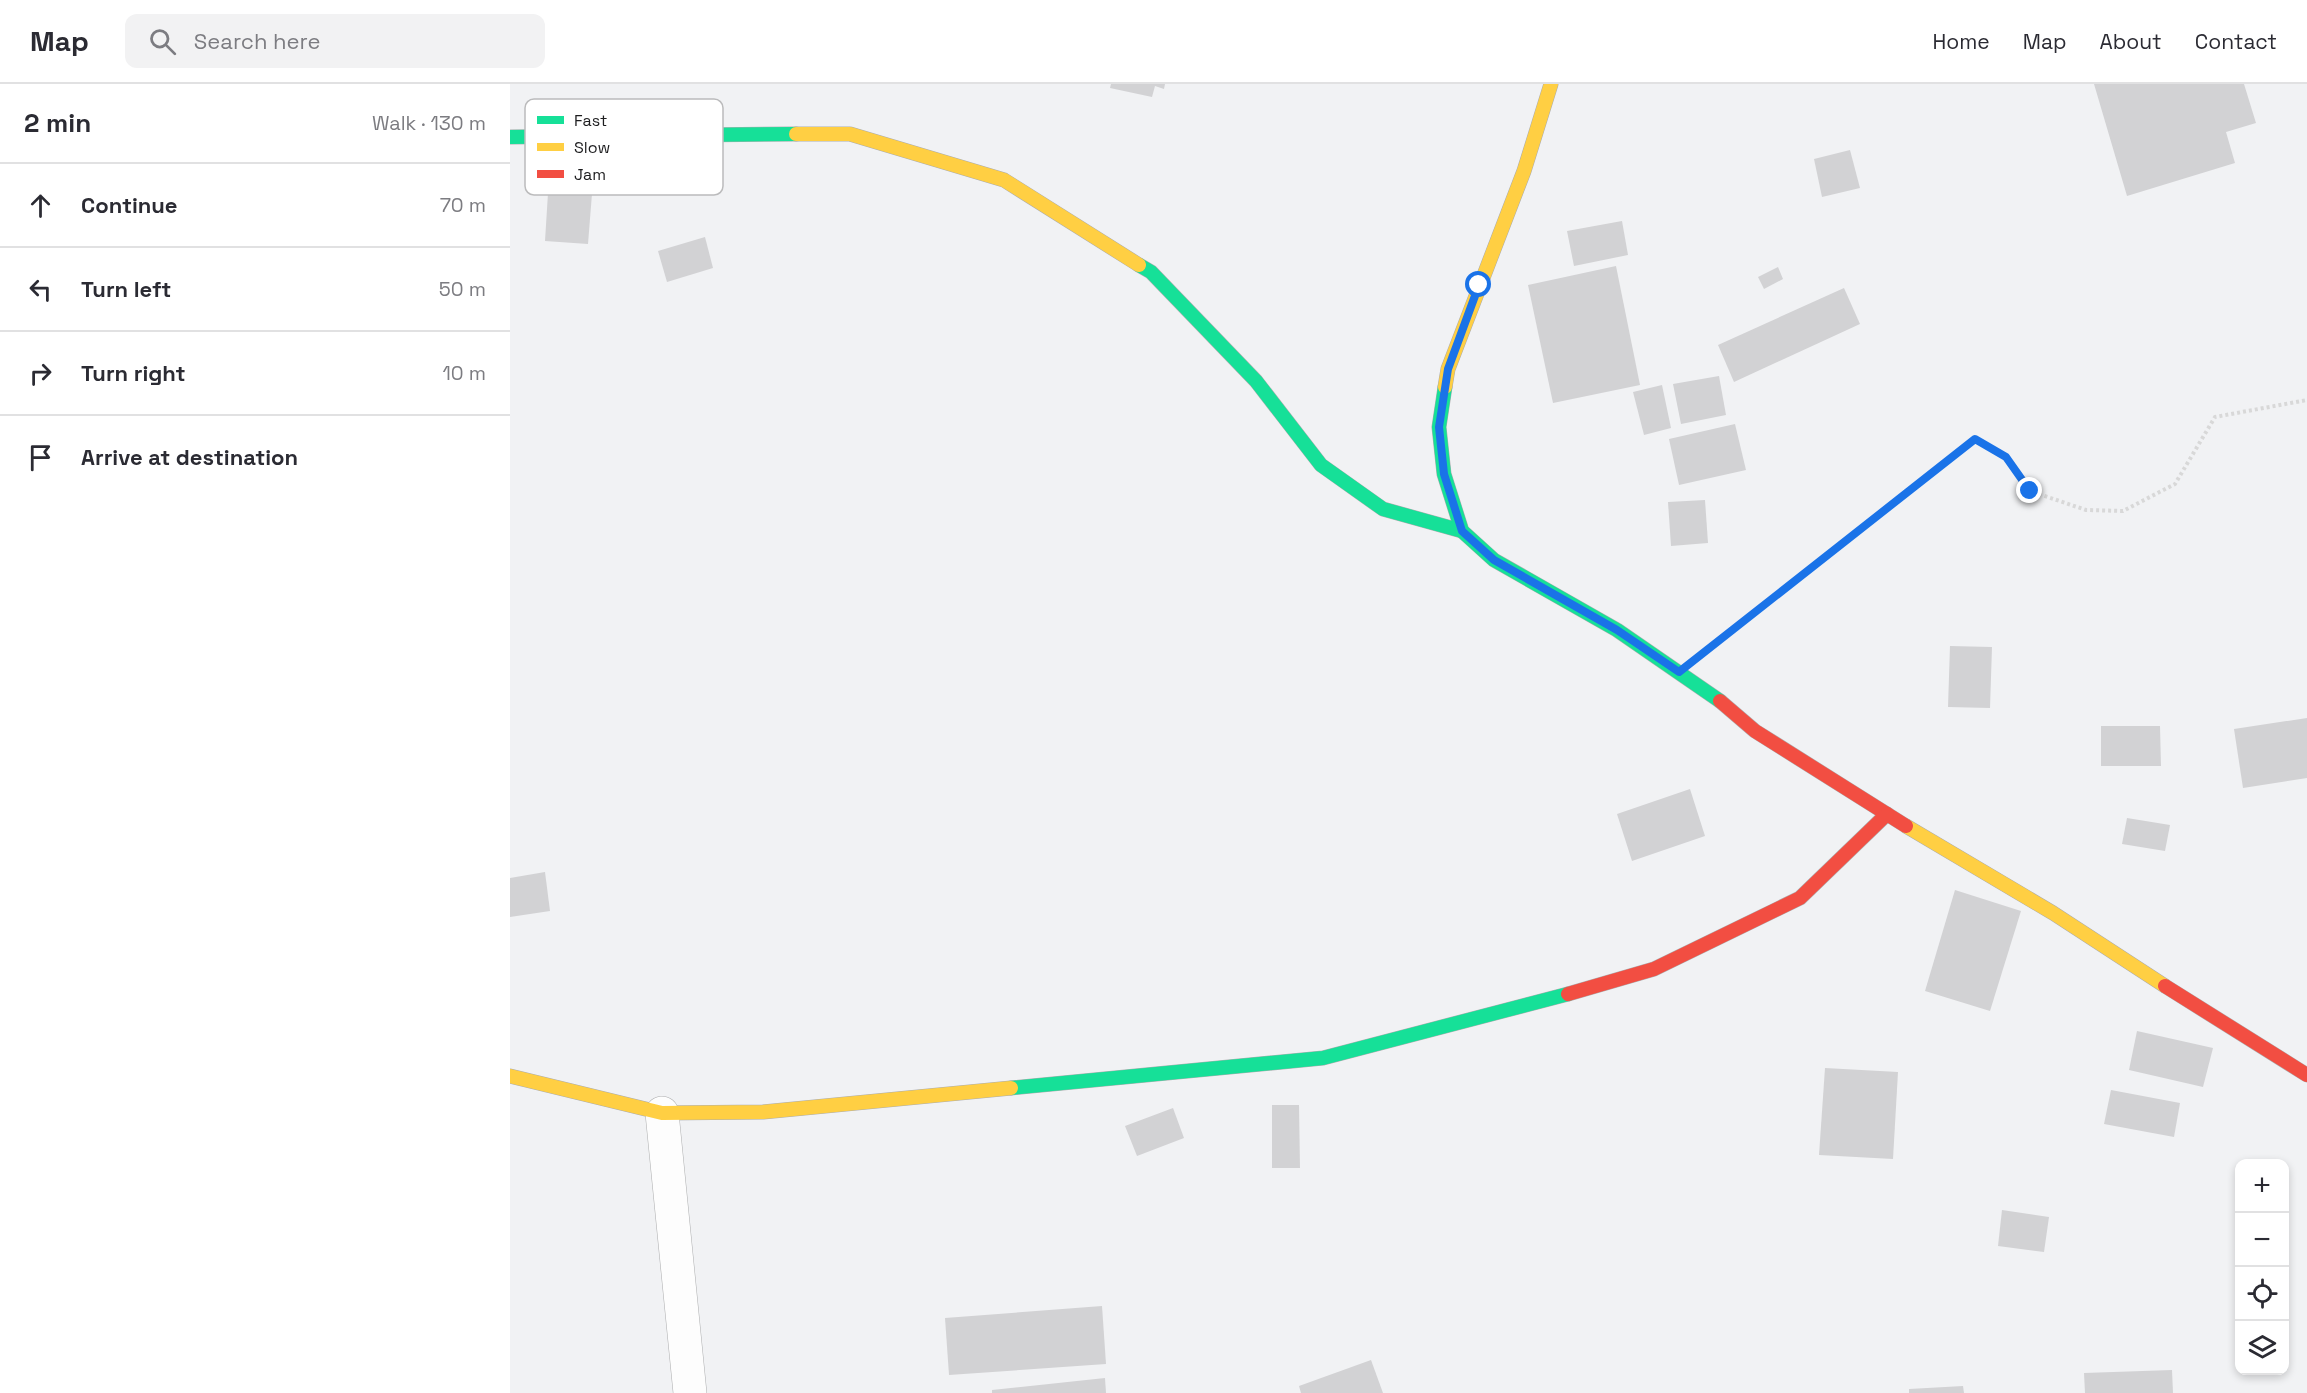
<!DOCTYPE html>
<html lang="en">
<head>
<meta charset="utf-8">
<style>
	:root { --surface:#fff; --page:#f2f2f3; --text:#2b2b33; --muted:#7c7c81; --line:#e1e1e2 }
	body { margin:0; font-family:"Space Grotesk",sans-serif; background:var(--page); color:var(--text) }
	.controls { position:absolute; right:18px; bottom:18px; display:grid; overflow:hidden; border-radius:12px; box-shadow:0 3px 9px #0003 }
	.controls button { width:54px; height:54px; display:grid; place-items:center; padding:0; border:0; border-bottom:2px solid var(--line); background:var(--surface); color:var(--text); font:30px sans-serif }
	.stop { position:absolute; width:18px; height:18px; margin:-14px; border:4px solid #1a73e8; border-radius:50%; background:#fff }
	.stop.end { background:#1a73e8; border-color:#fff; box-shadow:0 2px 6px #0008 }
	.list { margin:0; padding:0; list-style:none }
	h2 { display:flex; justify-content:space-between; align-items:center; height:78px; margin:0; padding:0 24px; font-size:26px }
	h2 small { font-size:20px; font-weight:400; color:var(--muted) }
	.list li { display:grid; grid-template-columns:39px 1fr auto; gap:18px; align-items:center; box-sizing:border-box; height:84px; padding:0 24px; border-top:2px solid var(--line) }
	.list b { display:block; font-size:22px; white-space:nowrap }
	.list em { font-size:20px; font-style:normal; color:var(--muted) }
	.icon { flex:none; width:33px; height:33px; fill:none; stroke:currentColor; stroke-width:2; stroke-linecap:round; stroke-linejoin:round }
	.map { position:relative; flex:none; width:1797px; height:1309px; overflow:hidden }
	header { display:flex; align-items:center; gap:36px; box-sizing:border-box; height:84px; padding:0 30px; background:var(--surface); border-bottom:2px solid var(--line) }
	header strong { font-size:28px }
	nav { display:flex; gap:33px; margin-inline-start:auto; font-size:21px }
	.search { width:420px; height:54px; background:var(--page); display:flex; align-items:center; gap:15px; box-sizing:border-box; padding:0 21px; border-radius:12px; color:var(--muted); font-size:22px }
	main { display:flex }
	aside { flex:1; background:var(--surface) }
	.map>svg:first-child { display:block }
	.building { fill:#d2d2d4 }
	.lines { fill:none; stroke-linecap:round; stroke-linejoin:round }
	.street-casing { stroke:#acadae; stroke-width:34 }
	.fast-casing { stroke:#acadae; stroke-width:15 }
	.slow-casing { stroke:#acadae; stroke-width:15 }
	.jam-casing { stroke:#acadae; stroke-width:15 }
	.path { stroke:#d8d8d8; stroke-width:4; stroke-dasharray:3 3; stroke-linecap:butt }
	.street { stroke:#fdfdfd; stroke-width:33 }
	.fast { stroke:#16e098; stroke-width:14 }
	.slow { stroke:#ffcf43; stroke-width:14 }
	.jam { stroke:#f24e42; stroke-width:14 }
	.route { stroke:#1a73e8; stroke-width:8 }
	.key { fill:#fff; stroke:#bbbbbc; stroke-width:1.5 }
	.key-label { font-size:16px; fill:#1d1d1f }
</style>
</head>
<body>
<header>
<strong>Map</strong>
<div class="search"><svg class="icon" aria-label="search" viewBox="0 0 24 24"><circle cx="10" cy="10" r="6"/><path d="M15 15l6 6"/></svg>Search here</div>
<nav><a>Home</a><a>Map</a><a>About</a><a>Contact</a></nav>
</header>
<main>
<aside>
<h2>2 min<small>Walk · 130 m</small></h2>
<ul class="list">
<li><svg class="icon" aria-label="ahead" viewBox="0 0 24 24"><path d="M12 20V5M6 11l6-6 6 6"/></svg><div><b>Continue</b></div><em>70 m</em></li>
<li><svg class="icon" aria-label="left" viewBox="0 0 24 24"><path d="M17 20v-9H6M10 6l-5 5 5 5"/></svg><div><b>Turn left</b></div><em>50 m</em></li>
<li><svg class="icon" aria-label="right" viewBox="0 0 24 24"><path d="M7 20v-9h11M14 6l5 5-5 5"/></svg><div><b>Turn right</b></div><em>10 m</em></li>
<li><svg class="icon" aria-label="arrive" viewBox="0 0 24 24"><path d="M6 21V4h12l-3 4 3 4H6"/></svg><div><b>Arrive at destination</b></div></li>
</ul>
</aside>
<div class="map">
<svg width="1797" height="1309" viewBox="0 0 1797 1309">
	<rect width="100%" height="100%" fill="#f1f2f4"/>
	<g class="building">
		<path d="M601,0H655L654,5L645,2L642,13L600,4Z"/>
		<path d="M1584,0H1734L1746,39L1716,48L1725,79L1617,112Z"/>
		<path d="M1340,66L1350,104L1312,113L1304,75Z"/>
		<path d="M39,93L83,97L78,160L35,157Z"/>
		<path d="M1112,137L1118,171L1064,182L1057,147Z"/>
		<path d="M195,153L203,184L157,198L148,167Z"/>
		<path d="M1106,182L1130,301L1043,319L1018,201Z"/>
		<path d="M1268,183L1273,195L1254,205L1248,193Z"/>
		<path d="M1334,204L1350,240L1224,298L1208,261Z"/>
		<path d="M1209,292L1216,331L1171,340L1163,300Z"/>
		<path d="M1152,301L1161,344L1134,351L1123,308Z"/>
		<path d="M1225,340L1236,386L1169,401L1159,355Z"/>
		<path d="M1195,416L1198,459L1161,462L1158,418Z"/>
		<path d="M1440,562L1482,563L1480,624L1438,623Z"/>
		<path d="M1797,634V694L1733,704L1724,645Z"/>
		<path d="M1591,642H1650L1651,682H1591Z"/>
		<path d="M1180,705L1195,752L1122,777L1107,730Z"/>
		<path d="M1617,734L1660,741L1655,767L1612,760Z"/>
		<path d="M35,788L40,827L0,833V794Z"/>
		<path d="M1445,806L1511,827L1480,927L1415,907Z"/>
		<path d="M1627,947L1703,964L1693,1003L1619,986Z"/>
		<path d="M1315,984L1388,988L1383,1075L1309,1071Z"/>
		<path d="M1601,1006L1670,1019L1664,1053L1594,1040Z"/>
		<path d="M762,1021H789L790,1084H762Z"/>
		<path d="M663,1024L674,1054L627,1072L615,1042Z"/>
		<path d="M1492,1126L1539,1133L1534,1168L1488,1162Z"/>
		<path d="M592,1222L596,1280L439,1291L435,1234Z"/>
		<path d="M861,1276L873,1309H791L789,1302Z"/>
		<path d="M1662,1286L1663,1309H1575L1574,1289Z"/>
		<path d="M595,1294L596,1309H482V1306Z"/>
		<path d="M1453,1302L1454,1309H1399V1305Z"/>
	</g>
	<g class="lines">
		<g class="street-casing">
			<path id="street" d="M152,1029L180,1309"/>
		</g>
		<g class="fast-casing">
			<g id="fast">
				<path d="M0,53L286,50"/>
				<path d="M629,181L641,188L746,297L811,381L873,425L952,447"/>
				<path d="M935,303L929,343L934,390L952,447L984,476L1107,546L1210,617"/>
				<path d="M501,1004L813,974L1058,910"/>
			</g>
		</g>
		<g class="slow-casing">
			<g id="slow">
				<path d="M286,50H340L494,96L629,181"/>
				<path d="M935,303L938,285L1014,87L1041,0"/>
				<path d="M1396,742L1543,829L1655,902"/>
				<path d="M0,992L152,1029L253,1028L501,1004"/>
			</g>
		</g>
		<g class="jam-casing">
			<g id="jam">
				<path d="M1210,617L1245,647L1396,742"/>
				<path d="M1655,902L1797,991"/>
				<path d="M1058,910L1144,885L1290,814L1377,730"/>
			</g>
		</g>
		<path class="path" d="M1203,561L1465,355L1496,373L1520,407L1576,426L1613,427L1665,400L1705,333L1797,316"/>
		<use href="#street" class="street"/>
		<use href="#fast" class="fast"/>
		<use href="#slow" class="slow"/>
		<use href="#jam" class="jam"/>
	</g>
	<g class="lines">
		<path class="route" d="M969,201L938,285L929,343L934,390L952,447L984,476L1107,546L1169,588L1465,355L1496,373L1520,407"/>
	</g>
	<rect x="15" y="15" width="198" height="96" rx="9" class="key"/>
	<rect x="27" y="32" width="27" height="8" fill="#16e098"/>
	<rect x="27" y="59" width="27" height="8" fill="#ffcf43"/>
	<rect x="27" y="86" width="27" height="8" fill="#f24e42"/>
	<g class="key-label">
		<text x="64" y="42">Fast</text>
		<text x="64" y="69">Slow</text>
		<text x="64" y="96">Jam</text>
	</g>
</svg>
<div class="controls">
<button>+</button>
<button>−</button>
<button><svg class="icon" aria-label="locate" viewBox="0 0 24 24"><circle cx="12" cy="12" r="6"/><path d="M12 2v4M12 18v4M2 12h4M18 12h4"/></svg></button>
<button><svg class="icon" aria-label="layers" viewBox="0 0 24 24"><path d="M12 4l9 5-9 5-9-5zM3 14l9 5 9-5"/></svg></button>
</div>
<div class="stop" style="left:969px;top:201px"></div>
<div class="stop end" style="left:1520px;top:407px"></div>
</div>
</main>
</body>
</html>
